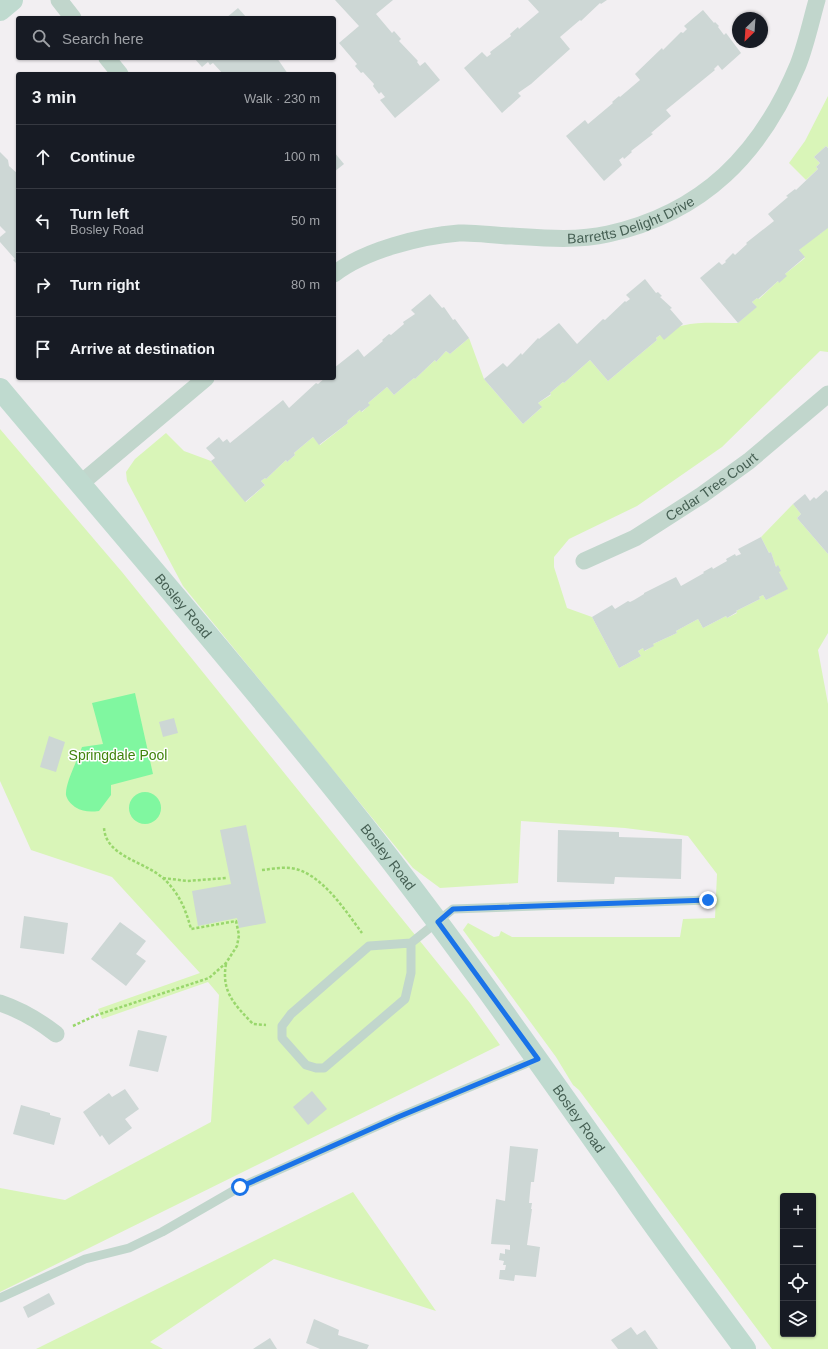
<!DOCTYPE html>
<html lang="en">
<head>
<meta charset="utf-8">
<style>
	:root { --surface:#171b24; --page:#242831; --text:#f1f3f6; --muted:#9ea1a6; --line:#363941 }
	body { margin:0; font-family:Helvetica,sans-serif; background:var(--page); color:var(--text) }
	.controls { position:absolute; right:12px; bottom:12px; display:grid; overflow:hidden; border-radius:4px; box-shadow:0 1px 3px #0004 }
	.controls button { width:36px; height:36px; display:grid; place-items:center; padding:0; border:0; border-bottom:1px solid var(--line); background:var(--surface); color:var(--text); font:20px sans-serif }
	.compass { position:absolute; left:732px; top:12px; width:36px; height:36px; border-radius:50%; background:var(--surface); box-shadow:0 1px 3px #0004; rotate:205deg }
	.stop { position:absolute; width:12px; height:12px; margin:-9px; border:3px solid #1a73e8; border-radius:50%; background:#fff }
	.stop.end { background:#1a73e8; border-color:#fff; box-shadow:0 1px 4px #0008 }
	.list { margin:0; padding:0; list-style:none }
	h2 { display:flex; justify-content:space-between; align-items:center; height:52px; margin:0; padding:0 16px; font-size:17px }
	h2 small { font-size:13px; font-weight:400; color:var(--muted) }
	.list li { display:grid; grid-template-columns:26px 1fr auto; gap:12px; align-items:center; box-sizing:border-box; height:64px; padding:0 16px; border-top:1px solid var(--line) }
	.list b { display:block; font-size:15px; white-space:nowrap }
	.list p { margin:0; font-size:13px; white-space:nowrap; color:var(--muted) }
	.list em { font-size:13px; font-style:normal; color:var(--muted) }
	.icon { flex:none; width:22px; height:22px; fill:none; stroke:currentColor; stroke-width:2; stroke-linecap:round; stroke-linejoin:round }
	.map { position:relative; flex:none; width:828px; height:1349px; overflow:hidden }
	.search { position:absolute; background:var(--surface); box-shadow:0 1px 3px #0004; left:16px; top:16px; width:320px; height:44px; display:flex; align-items:center; gap:10px; box-sizing:border-box; padding:0 14px; border-radius:4px; color:var(--muted); font-size:15px }
	.panel { position:absolute; background:var(--surface); box-shadow:0 1px 3px #0004; left:16px; top:72px; width:320px; height:308px; border-radius:4px }
	.map>svg:first-child { display:block }
	.green { fill:#d9f5b8; fill-rule:evenodd }
	.water { fill:#80f7a0 }
	.building { fill:#cdd7d5 }
	.lines { fill:none; stroke-linecap:round; stroke-linejoin:round }
	.path { stroke:#99d76c; stroke-width:2.5; stroke-dasharray:3 2; stroke-linecap:butt }
	.lane { stroke:#c1d6cc; stroke-width:9 }
	.street { stroke:#c1d6cc; stroke-width:17 }
	.secondary { stroke:#bfdacf; stroke-width:22 }
	.route { stroke:#1a73e8; stroke-width:5 }
	.labels { text-anchor:middle; stroke-width:3; stroke-linejoin:round; paint-order:stroke }
	.street-label { font-size:14px; fill:#455f53; stroke:#fff }
	.park-label { font-size:14px; fill:#40840c; stroke:#fff }
</style>
</head>
<body>
<div class="map">
<svg width="828" height="1349" viewBox="0 0 828 1349">
	<rect width="100%" height="100%" fill="#f2eff2"/>
	<g class="green">
		<path d="M828,96V148L826,146L814,157L820,163L816,167L818,169L806,180L789,163L805,141Z"/>
		<path d="M828,225V352L820,351L722,447L637,506L569,539L554,557V567L567,608L592,617L619,668L641,656L638,651L643,648L645,651L653,646V644L677,633L676,631L698,619L703,628L726,616L727,618L737,613L736,611L760,599L759,597L763,595L766,600L787,589L779,572L778,566L776,567L771,552L769,553L761,537L793,504L801,514L797,518L828,554V633L818,650L828,704V1349H772L579,1090L573,1085L556,1057L463,930L468,923L494,937L499,936L501,931L512,937H680L683,919L715,918L717,874L688,836L625,828L521,821L518,883L440,888L413,868L183,586L127,481L126,472L135,459L166,433L184,451L211,461L246,502L265,485L261,481L265,478L266,479L286,460L287,462L295,455L294,453L313,437L320,445L348,423L347,421L360,410L362,412L369,405L368,403L387,387L394,395L414,378L415,379L435,360L436,362L446,351L450,354L469,338L484,379L523,424L541,408L538,403L551,395L550,393L563,382L564,383L590,360L608,381L657,340L656,338C680,319 709,323 738,323L756,307L752,302L757,298L759,299L778,281L779,282L785,274L805,258L799,250L819,233L820,234L827,228ZM783,1196H813V1334H783Z"/>
		<path d="M0,429L122,572L470,1003L500,1045L0,1292V1188L65,1200L211,1122L219,995L208,982L102,1019L98,1009L200,973L112,877L31,850L0,781Z"/>
		<path d="M353,1192L436,1311L274,1259L150,1342L163,1349H36Z"/>
	</g>
	<g class="water">
		<path d="M135,693L153,774L111,785V795L99,811C90,812 83,812 75,807C71,804 67,800 66,795C65,783 78,759 82,747L103,744L92,703Z"/>
		<circle cx="145" cy="808" r="16"/>
	</g>
	<g class="building">
		<path d="M335,0H393L376,14L392,33L394,31L401,39L399,41L418,61L417,62L420,66L425,62L440,80L395,118L380,100L385,97L381,92L379,94L373,86L374,84L363,72L361,73L355,66L357,64L339,43L359,26Z"/>
		<path d="M528,0H607L601,4L600,3L581,21L580,20L560,37L570,49L531,84L518,93L521,96L502,113L464,68L482,52L487,57L491,54L490,52L511,36L510,34L518,27L519,29L539,12Z"/>
		<path d="M238,8L247,18H226Z"/>
		<path d="M703,10L714,23L715,22L719,26L718,27L724,35L726,33L741,53L722,70L718,65L714,69L715,70L666,110L671,116L651,133L653,134L631,151L632,152L624,159L623,157L619,160L622,165L604,181L566,136L585,120L588,124L613,103L612,102L619,96L620,97L640,80L635,74L662,48L663,50L681,32L683,33L687,29L684,26Z"/>
		<path d="M194,58H277L288,74H223L213,63L210,65L208,62L202,67Z"/>
		<path d="M826,146L828,148V228L799,250L805,257L785,274L787,276L779,283L778,281L758,299L757,298L752,302L757,307L738,323L700,278L719,262L722,265L726,262L725,261L733,253L735,255L747,244L746,243L774,221L768,214L788,197L786,196L795,189L796,190L818,169L816,167L820,163L814,157Z"/>
		<path d="M0,152L8,160L9,166L18,174V265L13,260L15,259L0,242V237L6,232L0,226Z"/>
		<path d="M334,152L344,164L334,172Z"/>
		<path d="M645,279L656,293L658,292L662,296L660,297L672,308L670,309L683,324L664,340L660,335L656,338L657,340L608,381L590,360L564,383L563,382L550,393L551,394L538,403L542,407L523,424L484,379L503,363L507,367L521,353L522,355L538,338L539,339L559,323L577,344L603,319L605,320L625,301L626,302L630,299L626,295Z"/>
		<path d="M430,294L442,308L444,307L453,320L455,319L469,338L450,354L446,351L436,362L435,360L415,379L414,378L394,395L387,387L368,403L370,405L361,412L360,410L347,421L348,423L319,445L313,437L294,453L295,455L287,462L286,460L266,479L265,478L261,481L265,485L245,502L211,461L215,458L206,448L219,437L223,442L227,439L230,443L283,400L289,408L316,383L318,384L325,378H334V368L358,349L364,357L383,341L382,340L389,334L391,335L404,324L403,322L415,314L411,310Z"/>
		<path d="M826,490L828,492V554L797,518L801,514L793,504L805,494L810,501L814,497L816,499Z"/>
		<path d="M761,537L769,553L771,552L776,567L778,565L781,571L779,572L788,589L766,600L763,595L759,597L760,599L736,611L737,612L727,618L726,616L703,628L698,619L676,631L677,633L653,644L654,646L644,651L643,648L638,651L641,656L619,668L592,617L612,605L615,609L628,601L630,602L634,600L644,594V593L676,577L681,586L704,573L703,572L712,567L713,569L727,561L726,559L735,554L736,556L741,554L738,549Z"/>
		<path d="M174,718L178,733L163,737L159,722Z"/>
		<path d="M49,736L65,742L56,772L40,767Z"/>
		<path d="M246,825L266,923L239,928L237,918L198,926L192,891L231,884L220,830Z"/>
		<path d="M558,830L619,832V837L682,839L681,879L615,877L614,884L557,882Z"/>
		<path d="M24,916L68,923L64,954L20,948Z"/>
		<path d="M120,922L146,941L136,954L146,961L126,986L91,959Z"/>
		<path d="M138,1030L167,1036L158,1072L129,1066Z"/>
		<path d="M125,1089L139,1109L125,1119L132,1128L109,1145L102,1135L100,1137L83,1112L109,1093L112,1097Z"/>
		<path d="M312,1091L327,1109L308,1125L293,1107Z"/>
		<path d="M21,1105L50,1113V1115L61,1118L54,1145L13,1134Z"/>
		<path d="M510,1146L538,1149L534,1182H531L529,1203H532L531,1209H532L527,1245L540,1247L536,1277L515,1275L514,1281L499,1279L500,1270H505L506,1265H503L504,1261L499,1260L500,1253L505,1254V1249L510,1250V1245L491,1244L496,1199L505,1201Z"/>
		<path d="M49,1293L55,1304L28,1318L23,1307Z"/>
		<path d="M314,1319L339,1330L338,1335L369,1345L367,1349H320L306,1343Z"/>
		<path d="M631,1327L637,1335L645,1330L658,1349H618L611,1340Z"/>
		<path d="M270,1338L277,1349H253Z"/>
	</g>
	<g class="lines">
		<g class="path">
			<path d="M262,870C271,869 281,867 290,868C320,871 345,910 362,933"/>
			<path d="M163,878L187,881L226,878"/>
			<path d="M226,964C221,992 235,1005 253,1024L266,1025"/>
			<path d="M73,1026L94,1016L209,978L226,963L237,946L239,935L236,921L191,929C186,910 179,893 164,879C145,861 105,857 104,827"/>
		</g>
		<g class="lane">
			<path d="M411,943V973L405,999L324,1068H316L306,1065L282,1038V1026L291,1014L369,946L411,943L453,909L708,900"/>
			<path d="M0,1298L85,1259L129,1248L162,1232L240,1187L398,1117L537,1059"/>
		</g>
		<g class="street">
			<path d="M59,0L73,18"/>
			<path d="M107,58L120,74"/>
			<path id="s1" d="M334,274C365,250 421,236 459,233C477,232 495,236 512,236C543,238 577,241 608,234C703,213 761,154 798,65C806,45 811,21 817,0"/>
			<path d="M80,484L206,378"/>
			<path id="s2" d="M584,561L635,538L702,495L749,461L828,394"/>
			<path d="M0,1003C21,1010 38,1020 56,1034"/>
		</g>
		<g class="secondary">
			<path d="M0,10L12,0"/>
			<path id="s3" d="M0,389C122,534 246,677 364,826C455,941 538,1061 623,1181C662,1238 704,1293 745,1349"/>
		</g>
	</g>
	<g class="lines">
		<path class="route" d="M240,1187L398,1117L538,1059L438,922L453,909L708,900"/>
	</g>
	<g class="labels">
		<g class="street-label">
			<text dy="5" stroke="none"><textPath href="#s1" startOffset="308">Barretts Delight Drive</textPath></text>
			<text dy="5" stroke="none"><textPath href="#s2" startOffset="148">Cedar Tree Court</textPath></text>
			<text dy="5" stroke="none"><textPath href="#s3" startOffset="284">Bosley Road</textPath></text>
			<text dy="5" stroke="none"><textPath href="#s3" startOffset="608">Bosley Road</textPath></text>
			<text dy="5" stroke="none"><textPath href="#s3" startOffset="932">Bosley Road</textPath></text>
		</g>
		<g class="park-label">
			<text x="118" y="760">Springdale Pool</text>
		</g>
	</g>
</svg>
<div class="controls">
<button>+</button>
<button>−</button>
<button><svg class="icon" aria-label="locate" viewBox="0 0 24 24"><circle cx="12" cy="12" r="6"/><path d="M12 2v4M12 18v4M2 12h4M18 12h4"/></svg></button>
<button><svg class="icon" aria-label="layers" viewBox="0 0 24 24"><path d="M12 4l9 5-9 5-9-5zM3 14l9 5 9-5"/></svg></button>
</div>
<svg class="compass" viewBox="-18 -18 36 36"><path d="M0-13l5 13h-10z" fill="#e53935"/><path d="M0 13l5-13h-10z" fill="#9ea1a6"/></svg>
<div class="stop" style="left:240px;top:1187px"></div>
<div class="stop end" style="left:708px;top:900px"></div>
<div class="search"><svg class="icon" aria-label="search" viewBox="0 0 24 24"><circle cx="10" cy="10" r="6"/><path d="M15 15l6 6"/></svg>Search here</div>
<section class="panel">
<h2>3 min<small>Walk · 230 m</small></h2>
<ul class="list">
<li><svg class="icon" aria-label="ahead" viewBox="0 0 24 24"><path d="M12 20V5M6 11l6-6 6 6"/></svg><div><b>Continue</b></div><em>100 m</em></li>
<li><svg class="icon" aria-label="left" viewBox="0 0 24 24"><path d="M17 20v-9H6M10 6l-5 5 5 5"/></svg><div><b>Turn left</b><p>Bosley Road</p></div><em>50 m</em></li>
<li><svg class="icon" aria-label="right" viewBox="0 0 24 24"><path d="M7 20v-9h11M14 6l5 5-5 5"/></svg><div><b>Turn right</b></div><em>80 m</em></li>
<li><svg class="icon" aria-label="arrive" viewBox="0 0 24 24"><path d="M6 21V4h12l-3 4 3 4H6"/></svg><div><b>Arrive at destination</b></div></li>
</ul>
</section>
</div>
</body>
</html>
